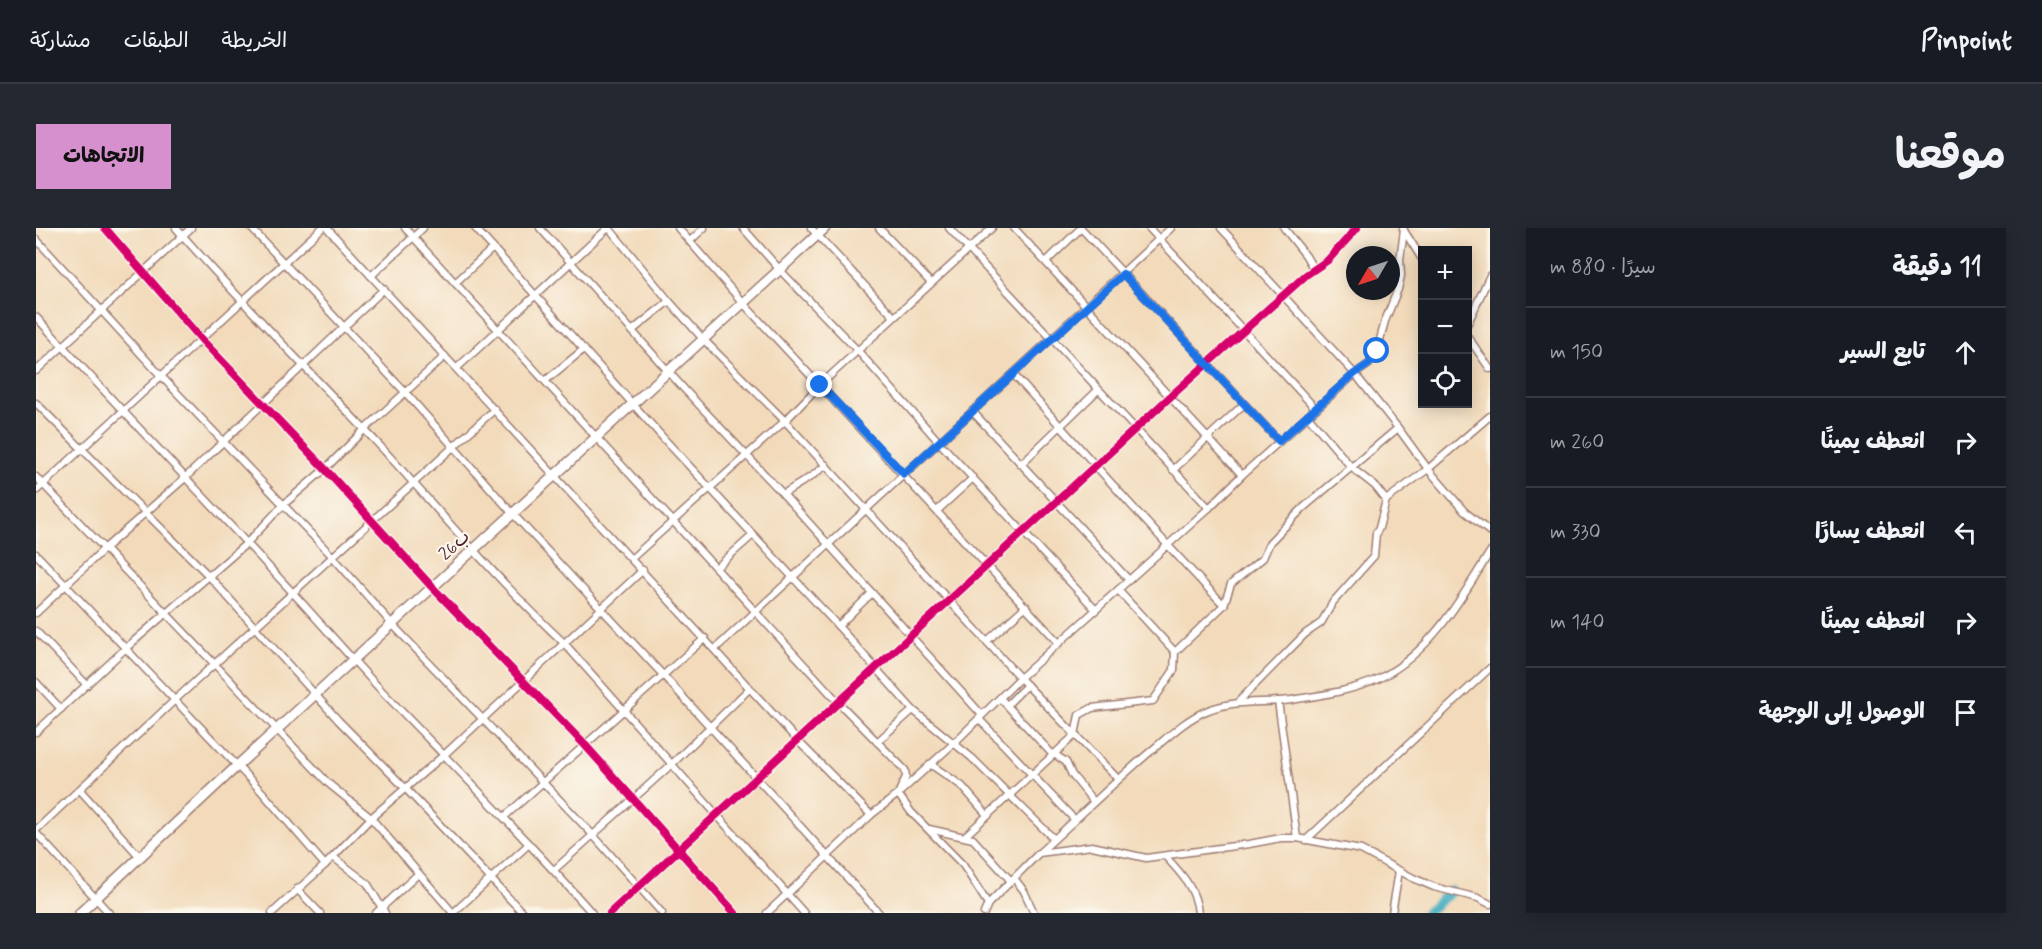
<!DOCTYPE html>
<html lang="ar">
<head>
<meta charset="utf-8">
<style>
	:root { --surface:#171b24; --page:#242831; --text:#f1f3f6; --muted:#9ea1a6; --line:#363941; --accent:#d690ce }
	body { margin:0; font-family:Mynerve,"Playpen Sans Arabic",sans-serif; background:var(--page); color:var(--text); direction:rtl }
	.controls { position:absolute; right:18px; top:18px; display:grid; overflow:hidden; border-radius:0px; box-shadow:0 3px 15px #0003 }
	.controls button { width:54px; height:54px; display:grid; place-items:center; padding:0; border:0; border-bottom:2px solid var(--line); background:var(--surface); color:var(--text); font:30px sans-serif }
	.compass { position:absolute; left:1310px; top:18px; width:54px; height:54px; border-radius:50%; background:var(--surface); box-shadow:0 3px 15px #0003; rotate:231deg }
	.stop { position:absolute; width:18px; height:18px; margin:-14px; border:4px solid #1a73e8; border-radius:50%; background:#fff }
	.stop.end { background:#1a73e8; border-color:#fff; box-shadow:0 2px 6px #0008 }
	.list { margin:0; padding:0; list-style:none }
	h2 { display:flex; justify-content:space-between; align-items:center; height:78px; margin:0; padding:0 24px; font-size:26px }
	h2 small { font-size:20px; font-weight:400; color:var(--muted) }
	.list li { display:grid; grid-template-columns:39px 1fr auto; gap:18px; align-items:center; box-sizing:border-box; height:90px; padding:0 24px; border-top:2px solid var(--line) }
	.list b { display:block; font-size:22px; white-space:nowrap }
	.list em { font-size:20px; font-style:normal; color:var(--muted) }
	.icon { flex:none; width:33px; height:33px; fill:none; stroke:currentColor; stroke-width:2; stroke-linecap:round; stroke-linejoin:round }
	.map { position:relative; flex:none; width:1454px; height:685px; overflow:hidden; direction:ltr; border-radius:0px }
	header { display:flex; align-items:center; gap:36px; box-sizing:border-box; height:84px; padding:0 30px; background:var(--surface); border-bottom:2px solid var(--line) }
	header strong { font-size:28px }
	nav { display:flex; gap:33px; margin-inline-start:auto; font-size:21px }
	.intro { display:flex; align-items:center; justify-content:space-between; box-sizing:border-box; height:144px; padding:0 36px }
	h1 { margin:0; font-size:42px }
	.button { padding:15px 27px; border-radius:0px; background:var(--accent); color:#111; font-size:21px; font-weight:700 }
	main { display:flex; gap:36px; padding:0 36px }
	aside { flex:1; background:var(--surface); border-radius:0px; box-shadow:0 3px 15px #0003 }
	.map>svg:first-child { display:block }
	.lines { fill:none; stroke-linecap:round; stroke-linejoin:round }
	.river { stroke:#41adbf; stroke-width:10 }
	.minor-casing { stroke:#9e7c72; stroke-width:9 }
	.trunk-casing { stroke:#9e7c72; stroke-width:12 }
	.minor { stroke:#fff; stroke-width:6 }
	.trunk { stroke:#fff; stroke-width:9 }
	.cycleway-casing { stroke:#fbf7ec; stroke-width:11 }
	.cycleway { stroke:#d6006c; stroke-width:8 }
	.route { stroke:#1a73e8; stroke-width:8 }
	.labels { text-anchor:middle; stroke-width:4.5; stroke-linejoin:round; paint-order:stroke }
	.street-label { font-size:18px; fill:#4a1f2b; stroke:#fbf7ec }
</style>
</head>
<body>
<header>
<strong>Pinpoint</strong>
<nav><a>الخريطة</a><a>الطبقات</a><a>مشاركة</a></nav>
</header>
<div class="intro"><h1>موقعنا</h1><a class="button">الاتجاهات</a></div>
<main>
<aside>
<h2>11 دقيقة<small>سيرًا · 880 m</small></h2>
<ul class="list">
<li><svg class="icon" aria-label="ahead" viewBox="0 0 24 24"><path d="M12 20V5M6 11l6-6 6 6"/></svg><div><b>تابع السير</b></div><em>150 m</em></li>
<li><svg class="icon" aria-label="right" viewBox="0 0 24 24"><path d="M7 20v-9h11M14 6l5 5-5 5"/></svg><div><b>انعطف يمينًا</b></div><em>260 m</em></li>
<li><svg class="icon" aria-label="left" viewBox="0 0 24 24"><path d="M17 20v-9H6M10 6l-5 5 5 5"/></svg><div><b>انعطف يسارًا</b></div><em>330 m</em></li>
<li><svg class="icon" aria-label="right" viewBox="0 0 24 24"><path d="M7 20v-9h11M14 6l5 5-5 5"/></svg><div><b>انعطف يمينًا</b></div><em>140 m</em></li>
<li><svg class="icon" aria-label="arrive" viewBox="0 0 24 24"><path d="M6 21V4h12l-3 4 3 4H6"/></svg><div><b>الوصول إلى الوجهة</b></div></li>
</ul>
</aside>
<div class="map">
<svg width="1454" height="685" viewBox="0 0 1454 685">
	<rect width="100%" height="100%" fill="#fbf7ec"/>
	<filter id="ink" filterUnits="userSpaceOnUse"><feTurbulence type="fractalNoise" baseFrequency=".0167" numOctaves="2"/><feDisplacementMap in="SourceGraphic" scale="12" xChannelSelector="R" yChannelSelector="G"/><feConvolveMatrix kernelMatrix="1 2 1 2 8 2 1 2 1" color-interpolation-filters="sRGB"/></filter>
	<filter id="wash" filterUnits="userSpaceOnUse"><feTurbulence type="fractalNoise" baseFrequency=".008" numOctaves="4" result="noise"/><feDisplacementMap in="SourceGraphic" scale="24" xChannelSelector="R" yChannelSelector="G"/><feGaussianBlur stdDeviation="1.35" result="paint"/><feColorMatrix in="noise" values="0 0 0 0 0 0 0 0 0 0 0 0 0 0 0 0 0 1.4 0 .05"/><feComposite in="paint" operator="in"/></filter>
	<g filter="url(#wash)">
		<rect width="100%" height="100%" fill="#f2daba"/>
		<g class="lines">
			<path class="river" d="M1390,685L1415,663"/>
		</g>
	</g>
	<g filter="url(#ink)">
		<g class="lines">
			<g class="minor-casing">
				<g id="minor">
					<path d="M69,0L166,112L289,241L396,359L549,517L699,685"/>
					<path d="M140,0C206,76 276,146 345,219C405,285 463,354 528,415L768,685"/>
					<path d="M215,0L369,164L477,286L627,447L843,685"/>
					<path d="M291,0L762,513L835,587"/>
					<path d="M369,0L803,475L869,542L870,549L862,566L875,584L927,637L952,676"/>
					<path d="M439,0L630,213L802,398L877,482L936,530L1018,611"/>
					<path d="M504,0L649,162L747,266L946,487"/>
					<path d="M573,0L633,73L667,111L749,193L984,450L1082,551"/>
					<path d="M642,0L707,75L1023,415"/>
					<path d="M707,0L744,42L822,123L903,214L1060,382"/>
					<path d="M775,0L858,89"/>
					<path d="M843,0L895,55"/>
					<path d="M913,0L1173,280"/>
					<path d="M978,0L1206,247"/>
					<path d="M1045,0L1243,213"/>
					<path d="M1113,0L1280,181"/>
					<path d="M1185,0L1319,146L1362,200L1392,241L1428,283L1454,304"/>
					<path d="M1248,0L1270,28L1278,42"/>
					<path d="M1367,1L1386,31"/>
					<path d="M0,11L126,149L297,329L356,396L557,607L626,685"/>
					<path d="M654,13L668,0"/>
					<path d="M1010,34L1045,0"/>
					<path d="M335,48L387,0"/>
					<path d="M419,55L457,20"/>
					<path d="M0,89C80,177 163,263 244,351C278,387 310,425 344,461C415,535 488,608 556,685"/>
					<path d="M1432,95L1454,47"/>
					<path d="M597,102L633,73"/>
					<path d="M1432,109L1454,141"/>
					<path d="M421,140L572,0"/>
					<path d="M0,143L155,0"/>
					<path d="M977,146C1047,222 1115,302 1188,377"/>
					<path d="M509,153L548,121"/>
					<path d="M0,175L173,348L303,493L370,561L487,685"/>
					<path d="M936,183L1093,352"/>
					<path d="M1272,188L1316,240L1339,258L1350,272"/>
					<path d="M985,236L1062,162"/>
					<path d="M1137,242L1208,176"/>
					<path d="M0,249L293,556L335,590L417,685"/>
					<path d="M0,263L286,0"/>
					<path d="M747,266L776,248L790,237"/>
					<path d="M902,282L937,250"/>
					<path d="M0,326L226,564L289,637"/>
					<path d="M596,330L749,193L784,157L956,0"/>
					<path d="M680,340L717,307"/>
					<path d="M1082,362L1139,424"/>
					<path d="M0,385L68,321L149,250L348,61"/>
					<path d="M802,398L836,365"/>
					<path d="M0,403L51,457"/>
					<path d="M951,413L990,378"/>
					<path d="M679,421L1135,0"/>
					<path d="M0,454L25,481"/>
					<path d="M964,470L1017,527"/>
					<path d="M1242,473L1261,610"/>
					<path d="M1202,474L1269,406L1285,395L1297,374L1338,328L1340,305L1343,300L1350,272L1392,241L1454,188"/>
					<path d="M971,477L991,457"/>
					<path d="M943,491L1039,592"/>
					<path d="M0,504L90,420L211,315L247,277L289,241L328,202L409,128"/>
					<path d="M841,514L877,482"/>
					<path d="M1018,526L1030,534L1036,547L1058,574"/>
					<path d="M894,536L926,558L952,588"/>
					<path d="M44,562L104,629"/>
					<path d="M468,589L669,410"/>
					<path d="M893,601L937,611L975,653"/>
					<path d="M0,602L140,471L459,181"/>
					<path d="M0,605L73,685"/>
					<path d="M929,608L1039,507L1043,487L1056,480L1117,473L1138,442L1139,424L1188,377L1195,356L1227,330L1234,314L1267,280L1362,200"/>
					<path d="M1270,612L1454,440"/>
					<path d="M1003,625C1041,591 1076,556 1115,523C1132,509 1149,492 1170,483C1198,471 1226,476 1255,472C1285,467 1317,463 1344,450C1394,425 1426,370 1454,324"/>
					<path d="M1129,628C1145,645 1160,661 1162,685"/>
					<path d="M297,629L331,655L349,685"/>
					<path d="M518,642L636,536L714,460"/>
					<path d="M978,650L988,663L998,685"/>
					<path d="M261,661L284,685"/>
					<path d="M236,685L289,637L335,590L409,526L607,342"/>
					<path d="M340,685L382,646"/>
					<path d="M417,685L493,616"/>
					<path d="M574,685L1135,168L1270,47L1292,32L1321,0"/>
					<path d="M731,685L835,587L862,566L917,516L984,450L1173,280L1206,247L1319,146L1333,136L1341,123L1349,93L1362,61L1365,48L1364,32L1368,2"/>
					<path d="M948,685L952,676L1003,625L1056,618L1110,630L1213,616L1245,610H1261L1325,622L1377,650L1398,659L1442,670L1454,676"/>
					<path d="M1356,685L1363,643"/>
				</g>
			</g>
			<g class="trunk-casing">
				<path id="trunk" d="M44,685L201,538L789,0"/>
			</g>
			<use href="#minor" class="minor"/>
			<use href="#trunk" class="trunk"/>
			<g class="cycleway-casing">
				<g id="cycleway">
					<path d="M69,0L166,112L289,241L396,359L549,517L699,685"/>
					<path d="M574,685L1135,168L1270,47L1292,32L1321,0"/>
				</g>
			</g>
			<use href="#cycleway" class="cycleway"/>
		</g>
	</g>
	<g class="lines" filter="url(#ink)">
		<path class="route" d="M784,157L868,246L1087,46L1243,213L1318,146L1333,136L1341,123"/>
	</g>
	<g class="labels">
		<g class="street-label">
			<text transform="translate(418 317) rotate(-42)" y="6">26ب</text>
		</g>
	</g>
</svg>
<div class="controls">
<button>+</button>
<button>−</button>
<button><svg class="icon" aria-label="locate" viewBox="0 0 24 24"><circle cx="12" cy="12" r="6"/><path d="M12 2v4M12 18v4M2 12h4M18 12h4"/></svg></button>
</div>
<svg class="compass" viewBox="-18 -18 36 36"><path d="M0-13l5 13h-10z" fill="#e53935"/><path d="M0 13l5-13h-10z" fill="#9ea1a6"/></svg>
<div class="stop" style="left:1341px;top:123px"></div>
<div class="stop end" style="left:784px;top:157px"></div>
</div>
</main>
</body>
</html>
